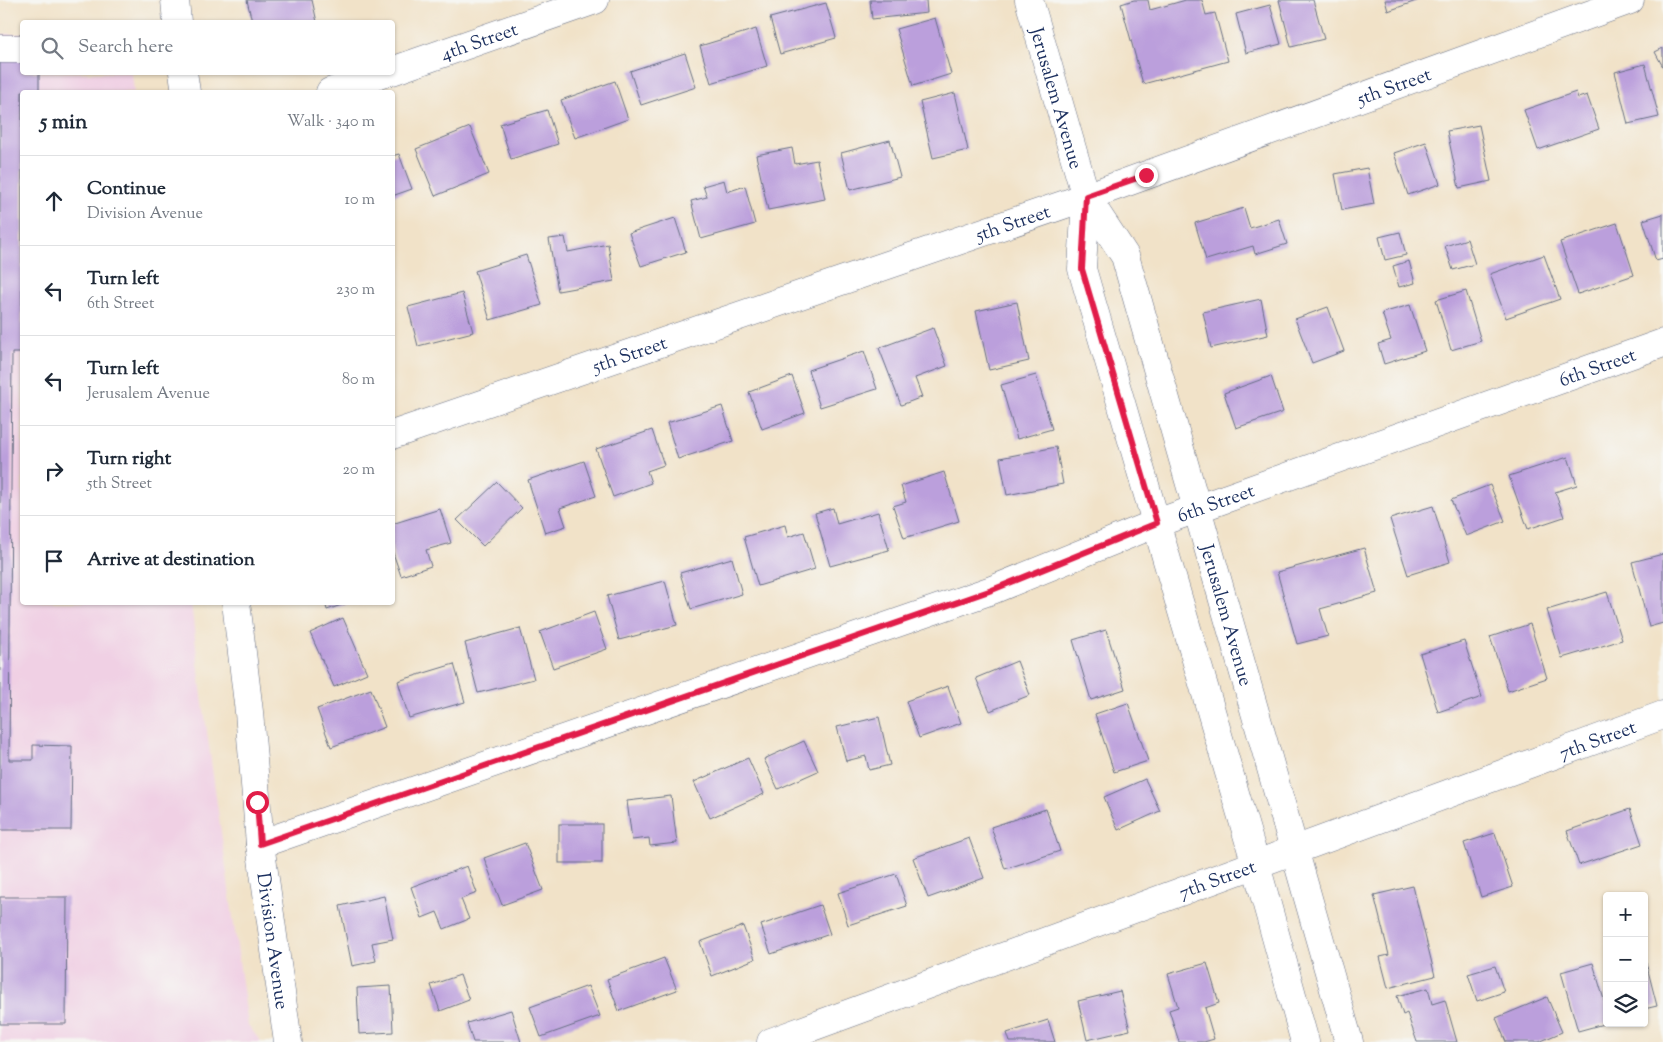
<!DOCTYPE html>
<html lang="en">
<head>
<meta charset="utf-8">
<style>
	:root { --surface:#fff; --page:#f2f2f3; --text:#1f2937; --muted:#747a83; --line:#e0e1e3 }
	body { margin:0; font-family:"Sorts Mill Goudy",serif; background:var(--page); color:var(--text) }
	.controls { position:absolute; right:15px; bottom:15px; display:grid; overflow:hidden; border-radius:5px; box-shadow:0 1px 4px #0004 }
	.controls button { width:45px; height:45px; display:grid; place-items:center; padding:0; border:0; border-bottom:1px solid var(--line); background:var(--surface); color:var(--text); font:25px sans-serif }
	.stop { position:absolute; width:15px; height:15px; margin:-11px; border:4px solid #e11d48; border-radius:50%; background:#fff }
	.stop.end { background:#e11d48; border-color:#fff; box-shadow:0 1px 5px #0008 }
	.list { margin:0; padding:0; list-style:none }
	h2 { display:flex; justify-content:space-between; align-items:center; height:65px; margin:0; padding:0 20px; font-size:21px }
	h2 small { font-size:16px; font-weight:400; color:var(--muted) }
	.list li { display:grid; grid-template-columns:32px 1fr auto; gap:15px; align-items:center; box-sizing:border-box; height:90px; padding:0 20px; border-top:1px solid var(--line) }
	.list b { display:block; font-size:19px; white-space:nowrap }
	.list p { margin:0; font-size:16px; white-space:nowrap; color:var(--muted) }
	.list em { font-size:16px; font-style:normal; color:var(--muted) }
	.icon { flex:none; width:28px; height:28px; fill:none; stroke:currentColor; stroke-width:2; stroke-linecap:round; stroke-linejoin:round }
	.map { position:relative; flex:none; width:1663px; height:1042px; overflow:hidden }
	.search { position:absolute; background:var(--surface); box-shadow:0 1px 4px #0004; left:20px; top:20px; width:375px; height:55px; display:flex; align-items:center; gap:12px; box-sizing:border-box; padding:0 18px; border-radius:5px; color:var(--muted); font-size:19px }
	.panel { position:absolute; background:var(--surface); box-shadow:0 1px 4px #0004; left:20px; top:90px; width:375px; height:515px; border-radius:5px }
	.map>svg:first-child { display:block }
	.built { fill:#f0d0e4 }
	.building { fill:#bb9fdc }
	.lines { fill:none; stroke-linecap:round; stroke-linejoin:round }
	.minor-casing { stroke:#666e83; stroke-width:29 }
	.major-casing { stroke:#666e83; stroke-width:29 }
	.minor { stroke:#fff; stroke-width:28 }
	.major { stroke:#fff; stroke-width:28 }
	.route { stroke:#e11d48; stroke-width:6 }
	.labels { text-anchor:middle; stroke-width:4.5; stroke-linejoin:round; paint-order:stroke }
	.street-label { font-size:19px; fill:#1b2f5e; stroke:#f6f6f2 }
</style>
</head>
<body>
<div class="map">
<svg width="1663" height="1042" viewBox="0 0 1663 1042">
	<rect width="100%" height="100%" fill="#f6f6f2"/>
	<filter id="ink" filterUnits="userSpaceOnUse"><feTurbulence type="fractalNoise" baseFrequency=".02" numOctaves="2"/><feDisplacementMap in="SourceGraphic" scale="10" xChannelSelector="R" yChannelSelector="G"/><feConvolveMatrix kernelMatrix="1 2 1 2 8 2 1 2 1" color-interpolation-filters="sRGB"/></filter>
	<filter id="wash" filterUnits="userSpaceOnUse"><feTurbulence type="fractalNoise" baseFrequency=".0096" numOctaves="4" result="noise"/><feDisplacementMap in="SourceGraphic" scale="20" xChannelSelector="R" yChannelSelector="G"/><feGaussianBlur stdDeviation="1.12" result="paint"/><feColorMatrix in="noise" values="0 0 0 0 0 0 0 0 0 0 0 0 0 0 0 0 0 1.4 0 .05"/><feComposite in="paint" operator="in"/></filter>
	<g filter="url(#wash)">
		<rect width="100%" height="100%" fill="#f1e2c8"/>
		<path class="built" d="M0,34H22V72L132,73L134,92H22V602L191,603L201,689L248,1025L261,1042H0Z"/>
		<g id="blocks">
			<g class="building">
				<path d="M247,0H312L317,22H252Z"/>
				<path d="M870,0H926L927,13L872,19Z"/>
				<path d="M1134,0H1148L1150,10L1186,0H1202L1206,15L1215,13L1228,61L1143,84L1121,4Z"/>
				<path d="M1279,0H1313L1324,39L1291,47Z"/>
				<path d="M1385,0H1419L1388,11Z"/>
				<path d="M826,3L836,38L780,54L770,18Z"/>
				<path d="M1270,5L1281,44L1246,53L1236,14Z"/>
				<path d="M935,18L951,74L913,86L896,29Z"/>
				<path d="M756,29L767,66L711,83L700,46Z"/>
				<path d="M1663,48V67L1655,52Z"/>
				<path d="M685,53L696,87L641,105L630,71Z"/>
				<path d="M0,60H22V72H39V92H22V353H12L9,760H33V745L72,746L71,830H0Z"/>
				<path d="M1645,64L1659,117L1628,124L1615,72Z"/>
				<path d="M615,81L628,119L575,138L561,100Z"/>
				<path d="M1576,92L1578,98L1587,95L1599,129L1538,150L1524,110Z"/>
				<path d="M955,93L968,150L933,158L920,102Z"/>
				<path d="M547,110L558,144L511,159L500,124Z"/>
				<path d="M1479,125L1491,181L1459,188L1447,131Z"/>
				<path d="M470,127L489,174L435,196L416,149Z"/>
				<path d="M890,140L900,177L850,190L841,153Z"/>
				<path d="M1426,142L1440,184L1408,195L1394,153Z"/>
				<path d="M792,148L795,164L817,160L825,199L768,210L756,155Z"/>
				<path d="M399,154L412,189L392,196V156Z"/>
				<path d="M1367,168L1374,204L1342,210L1335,174Z"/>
				<path d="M724,180L727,192L745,186L755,224L701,239L691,201L707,197L703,186Z"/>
				<path d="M1244,208L1250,228L1279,219L1287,244L1255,254L1253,246L1206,260L1195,223Z"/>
				<path d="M1663,214V259L1656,261L1643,220Z"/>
				<path d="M675,218L686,252L641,266L629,233Z"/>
				<path d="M1617,223L1634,275L1578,294L1560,242Z"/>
				<path d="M1400,232L1406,255L1385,260L1379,237Z"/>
				<path d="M565,237L568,252L608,244L614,281L558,291L549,239Z"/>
				<path d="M1467,239L1475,264L1453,270L1445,246Z"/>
				<path d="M526,255L542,305L490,320L475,271Z"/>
				<path d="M1544,255L1560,299L1506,318L1490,274Z"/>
				<path d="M1409,261L1415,283L1399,287L1393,266Z"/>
				<path d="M1466,291L1481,341L1451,350L1436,300Z"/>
				<path d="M462,293L473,332L418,346L408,307Z"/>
				<path d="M1261,299L1268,335L1211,348L1203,312Z"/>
				<path d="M1017,302L1029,361L989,370L976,311Z"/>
				<path d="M1410,305L1425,351L1384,364L1378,344L1391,340L1382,313Z"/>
				<path d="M1328,307L1344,351L1312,363L1295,319Z"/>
				<path d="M933,328L947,366L915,378L922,397L901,405L879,348Z"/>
				<path d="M864,351L877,389L820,407L808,370Z"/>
				<path d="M1036,375L1052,429L1017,439L1001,385Z"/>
				<path d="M792,376L805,413L762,429L749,392Z"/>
				<path d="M1271,376L1283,412L1236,428L1224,393Z"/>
				<path d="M722,406L733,441L678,459L667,423Z"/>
				<path d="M652,430L664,465L647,471L651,483L613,497L596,449Z"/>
				<path d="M1056,447L1063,484L1007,495L1000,458Z"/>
				<path d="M1568,457L1577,485L1555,492L1564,517L1528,529L1509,476Z"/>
				<path d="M584,461L596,496L560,508L566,526L545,533L528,480Z"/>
				<path d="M944,472L959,521L904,538L893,506L906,502L901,486Z"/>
				<path d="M497,482L522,508L483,546L457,520Z"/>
				<path d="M1490,485L1505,521L1466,536L1451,500Z"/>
				<path d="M1433,506L1450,562L1408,575L1390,519Z"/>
				<path d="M833,508L837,524L878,512L889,550L830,566L815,513Z"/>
				<path d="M440,509L451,543L426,550L431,566L401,576L392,550V524Z"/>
				<path d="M785,525L788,537L804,532L815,569L758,586L744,537Z"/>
				<path d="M1364,548L1377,593L1320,609L1328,636L1297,644L1277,572Z"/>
				<path d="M1663,554V623L1649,627L1632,562Z"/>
				<path d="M732,558L742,594L691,609L680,573Z"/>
				<path d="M665,581L677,625L619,640L607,596Z"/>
				<path d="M1607,592L1622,640L1562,658L1547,610Z"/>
				<path d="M325,602H347V603L327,610Z"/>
				<path d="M594,612L607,649L553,668L540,632Z"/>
				<path d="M343,618L367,673L334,687L310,633Z"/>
				<path d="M1530,624L1547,678L1508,691L1490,637Z"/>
				<path d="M520,628L534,679L478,693L465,643Z"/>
				<path d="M1106,630L1125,689L1091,700L1073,640Z"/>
				<path d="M1464,641L1482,697L1438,712L1420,654Z"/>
				<path d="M1017,661L1030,695L990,711L976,678Z"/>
				<path d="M454,664L465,702L409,718L398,681Z"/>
				<path d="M948,686L961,723L919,738L906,701Z"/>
				<path d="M371,689L385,727L331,747L317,709Z"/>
				<path d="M1128,703L1148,761L1114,772L1095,714Z"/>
				<path d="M879,717L890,765L869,770L866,756L846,761L837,727Z"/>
				<path d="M804,741L818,771L778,789L764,759Z"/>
				<path d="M748,758L764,794L710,818L694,782Z"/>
				<path d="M1145,779L1160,811L1118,830L1104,797Z"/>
				<path d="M671,796L677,843L650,846L649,838L632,840L627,801Z"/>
				<path d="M1046,809L1060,851L1005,869L991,827Z"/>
				<path d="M1630,809L1642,844L1579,865L1567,831Z"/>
				<rect x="559" y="824" width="43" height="39"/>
				<path d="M1495,833L1513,887L1481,897L1464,843Z"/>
				<path d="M969,838L984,878L928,898L913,858Z"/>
				<path d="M525,843L543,890L502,905L484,858Z"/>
				<path d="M467,866L477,893L461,899L469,919L444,929L437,912L422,918L411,887Z"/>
				<path d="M896,874L907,906L848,925L838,893Z"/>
				<path d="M1413,886L1435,976L1388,988L1380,957L1389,955L1374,895Z"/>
				<path d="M384,896L393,939L372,943L376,961L352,966L340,906Z"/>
				<path d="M0,897H67L66,1024H0Z"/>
				<path d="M820,905L830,934L771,954L761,925Z"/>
				<path d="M743,926L755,959L712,976L700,942Z"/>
				<path d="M1644,955L1657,1006L1644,1009Z"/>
				<path d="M664,958L677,990L619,1011L607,979Z"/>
				<path d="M1207,963L1219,1003L1205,1008L1214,1039L1204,1042H1179L1169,1010L1178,1007L1168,974Z"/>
				<path d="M1593,963L1607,1010V1023L1578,1031L1561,972Z"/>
				<path d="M1495,966L1504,992L1477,1001L1468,974Z"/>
				<path d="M460,975L469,1000L440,1011L431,985Z"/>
				<path d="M391,986L393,1032L359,1034L357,988Z"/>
				<path d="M588,986L600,1016L541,1037L530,1007Z"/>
				<path d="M1428,988L1432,1004L1445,1000L1457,1042H1417L1407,1013L1403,1015L1397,996Z"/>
				<path d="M1120,991L1130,1030L1087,1040L1078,1001Z"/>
				<path d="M1547,997L1562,1032L1539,1042H1506L1496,1018Z"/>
				<path d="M511,1010L521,1042H473L467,1023Z"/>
				<path d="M1048,1020L1055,1042H1010L1007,1033Z"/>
			</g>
		</g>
	</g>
	<g filter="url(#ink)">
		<use href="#blocks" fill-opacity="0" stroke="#666e83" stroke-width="1"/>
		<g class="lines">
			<g class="minor-casing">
				<g id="minor">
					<path d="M175,0L177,22"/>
					<path d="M0,49H22"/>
					<path id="s1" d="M392,71L595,0"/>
					<path d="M183,72L186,92"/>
					<path d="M330,92L387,72"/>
					<path id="s2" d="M392,435L1086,197L1630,0"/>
					<path id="s3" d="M236,602L249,712L260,844L288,1042"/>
					<path id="s4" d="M260,844L992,590L1157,523L1663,343"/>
					<path id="s5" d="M771,1042L1663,715"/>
				</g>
			</g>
			<g class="major-casing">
				<g id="major">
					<path id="s6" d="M1029,0L1086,197L1125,256L1349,1042"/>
					<path d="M1086,197L1082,269L1256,865L1305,1042"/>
				</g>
			</g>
			<use href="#minor" class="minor"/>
			<use href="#major" class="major"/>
		</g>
	</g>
	<g class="lines" filter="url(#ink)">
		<path class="route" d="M257,802L260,844L992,590L1157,523L1082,269L1086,196L1146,175"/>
	</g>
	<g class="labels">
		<g class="street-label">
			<text dy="7" stroke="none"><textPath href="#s1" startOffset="92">4th Street</textPath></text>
			<text dy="7" stroke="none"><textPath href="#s2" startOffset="1061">5th Street</textPath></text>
			<text dy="7" stroke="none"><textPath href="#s6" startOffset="102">Jerusalem Avenue</textPath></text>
			<text dy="7" stroke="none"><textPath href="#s2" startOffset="656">5th Street</textPath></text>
			<text dy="7" stroke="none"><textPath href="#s2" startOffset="251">5th Street</textPath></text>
			<text dy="7" stroke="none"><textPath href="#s4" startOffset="1420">6th Street</textPath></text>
			<text dy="7" stroke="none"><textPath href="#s4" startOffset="1015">6th Street</textPath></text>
			<text dy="7" stroke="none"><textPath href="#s6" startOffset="649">Jerusalem Avenue</textPath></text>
			<text dy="7" stroke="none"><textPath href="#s5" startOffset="880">7th Street</textPath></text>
			<text dy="7" stroke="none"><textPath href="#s5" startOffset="475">7th Street</textPath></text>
			<text dy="7" stroke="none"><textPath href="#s3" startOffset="341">Division Avenue</textPath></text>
		</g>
	</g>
</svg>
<div class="controls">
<button>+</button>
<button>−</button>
<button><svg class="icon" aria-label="layers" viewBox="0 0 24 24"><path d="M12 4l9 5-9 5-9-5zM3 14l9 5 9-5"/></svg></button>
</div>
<div class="stop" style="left:257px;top:802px"></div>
<div class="stop end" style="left:1146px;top:175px"></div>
<div class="search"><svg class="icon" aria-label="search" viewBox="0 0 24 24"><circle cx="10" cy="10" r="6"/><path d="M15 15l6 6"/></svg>Search here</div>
<section class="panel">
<h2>5 min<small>Walk · 340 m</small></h2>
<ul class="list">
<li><svg class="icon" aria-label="ahead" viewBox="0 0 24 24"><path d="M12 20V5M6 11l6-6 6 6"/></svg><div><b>Continue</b><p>Division Avenue</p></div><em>10 m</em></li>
<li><svg class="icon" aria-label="left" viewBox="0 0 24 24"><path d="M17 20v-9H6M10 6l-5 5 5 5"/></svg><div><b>Turn left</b><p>6th Street</p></div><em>230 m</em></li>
<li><svg class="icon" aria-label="left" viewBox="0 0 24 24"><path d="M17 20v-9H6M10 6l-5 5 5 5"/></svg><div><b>Turn left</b><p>Jerusalem Avenue</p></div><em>80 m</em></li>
<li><svg class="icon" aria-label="right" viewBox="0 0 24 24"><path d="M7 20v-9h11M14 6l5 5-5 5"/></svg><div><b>Turn right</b><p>5th Street</p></div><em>20 m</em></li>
<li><svg class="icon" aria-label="arrive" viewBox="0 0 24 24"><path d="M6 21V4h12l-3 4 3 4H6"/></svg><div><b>Arrive at destination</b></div></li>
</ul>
</section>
</div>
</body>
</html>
